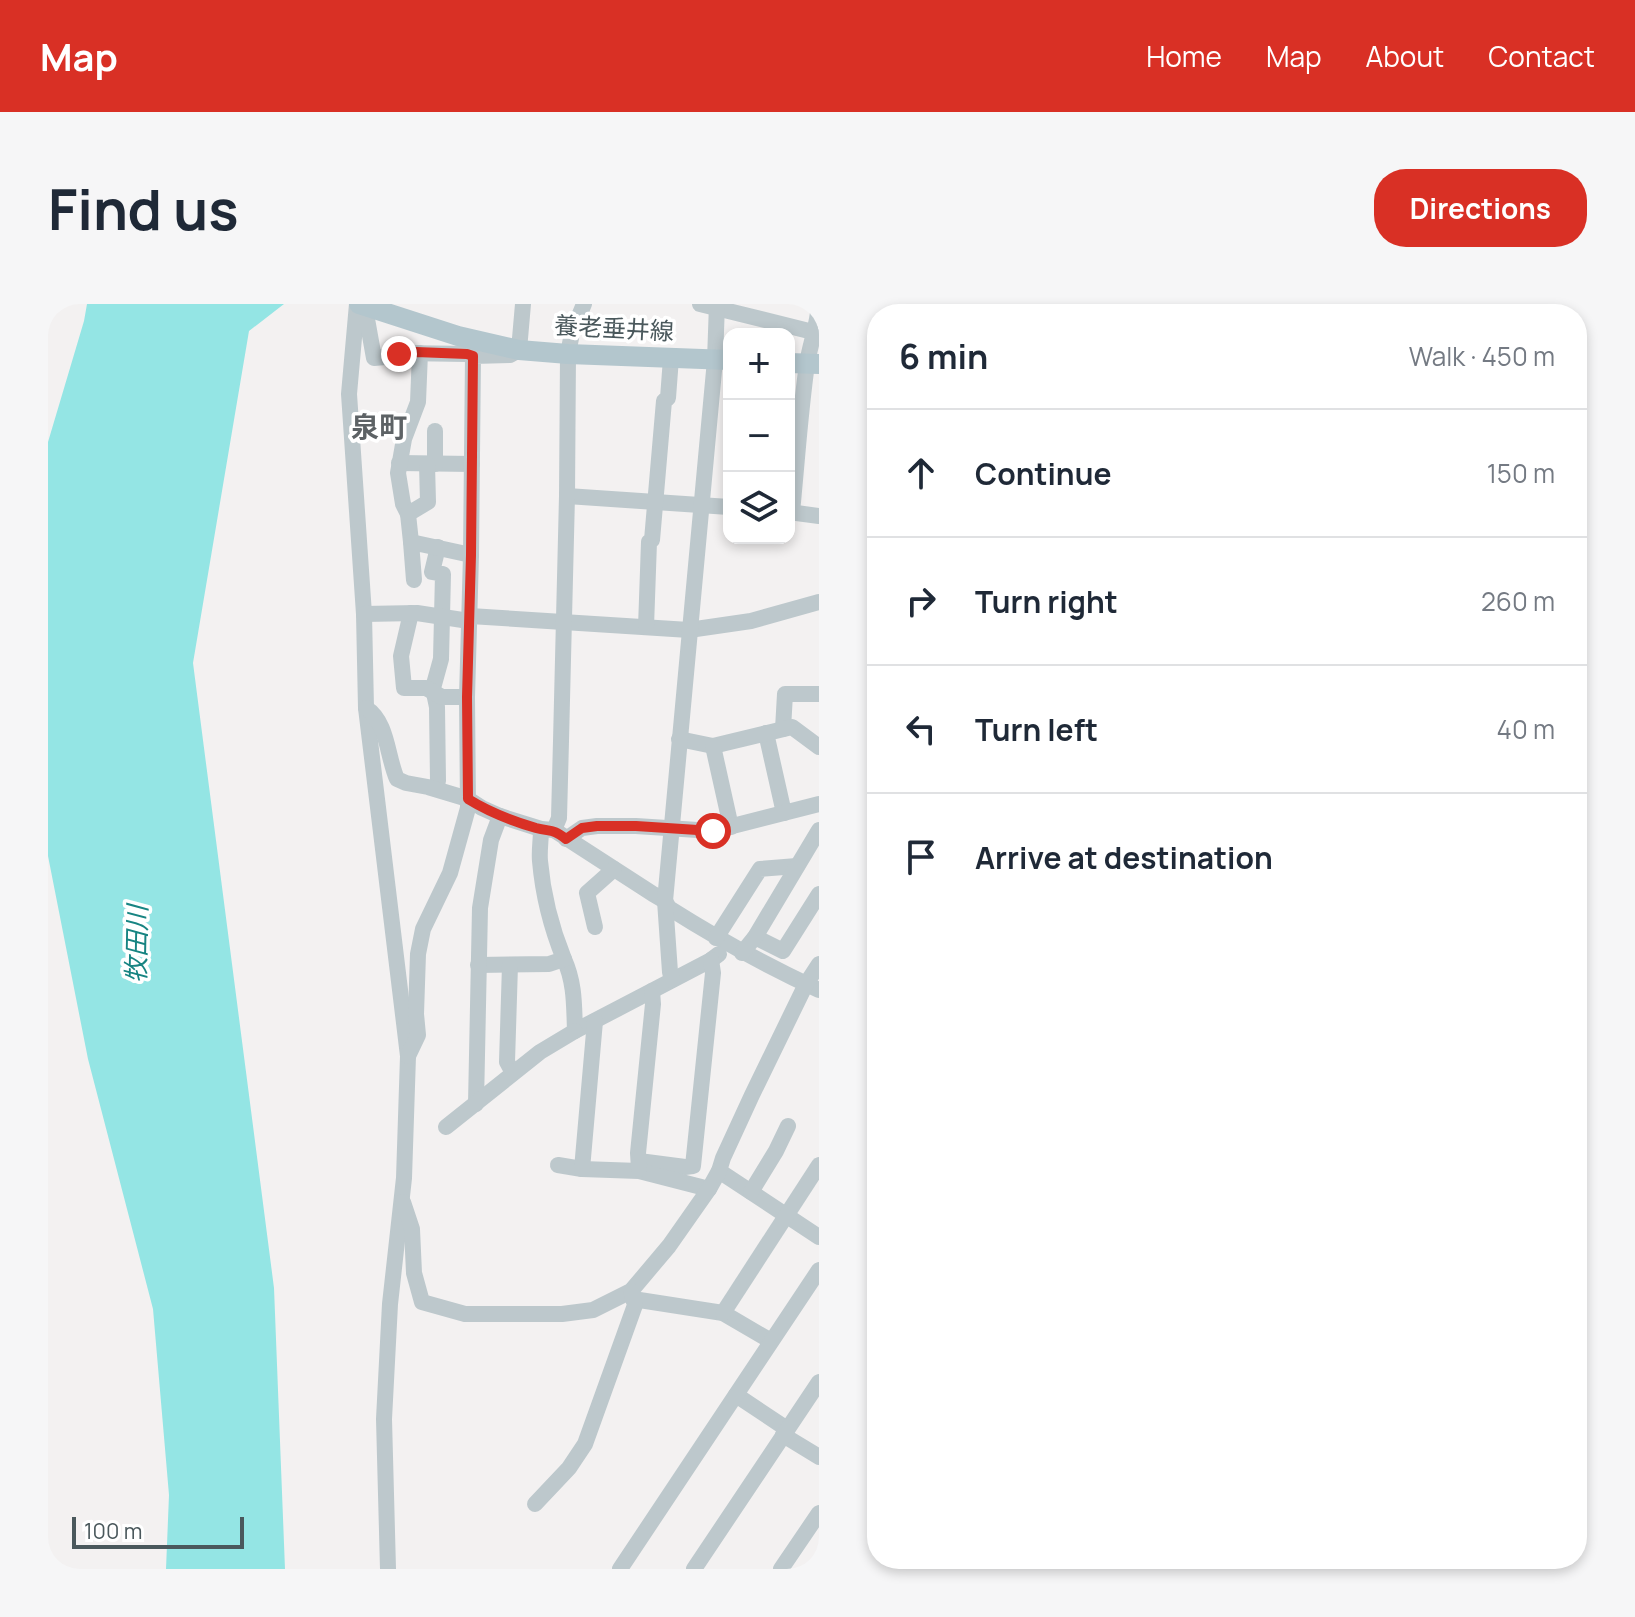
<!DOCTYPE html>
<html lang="en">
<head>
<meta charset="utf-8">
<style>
	:root { --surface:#fff; --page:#f6f6f7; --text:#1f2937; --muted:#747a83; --line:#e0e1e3; --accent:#d93025 }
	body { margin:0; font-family:Manrope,"Noto Sans JP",sans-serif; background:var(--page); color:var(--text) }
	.controls { position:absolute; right:24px; top:24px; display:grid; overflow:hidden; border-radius:16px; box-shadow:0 4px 12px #0003 }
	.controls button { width:72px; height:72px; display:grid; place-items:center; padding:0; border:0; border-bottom:2px solid var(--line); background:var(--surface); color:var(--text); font:40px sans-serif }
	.scale { position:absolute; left:24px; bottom:20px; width:172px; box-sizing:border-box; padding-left:8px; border:4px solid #4a585c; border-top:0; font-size:22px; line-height:28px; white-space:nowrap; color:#4a585c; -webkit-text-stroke:6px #fff; paint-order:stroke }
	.stop { position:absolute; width:24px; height:24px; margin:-18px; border:6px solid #d93025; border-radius:50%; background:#fff }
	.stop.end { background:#d93025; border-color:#fff; box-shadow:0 2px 8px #0008 }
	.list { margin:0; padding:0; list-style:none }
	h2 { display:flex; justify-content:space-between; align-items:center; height:104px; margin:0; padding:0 32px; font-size:34px }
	h2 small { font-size:26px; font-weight:400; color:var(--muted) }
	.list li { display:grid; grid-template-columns:52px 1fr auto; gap:24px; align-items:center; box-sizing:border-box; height:128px; padding:0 32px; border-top:2px solid var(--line) }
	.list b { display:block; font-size:30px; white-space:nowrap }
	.list em { font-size:26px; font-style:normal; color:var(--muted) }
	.icon { flex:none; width:44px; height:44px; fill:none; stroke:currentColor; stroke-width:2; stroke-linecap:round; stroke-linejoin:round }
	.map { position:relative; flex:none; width:771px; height:1265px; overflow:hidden; border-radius:32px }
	header { display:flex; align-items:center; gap:48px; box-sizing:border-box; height:112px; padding:0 40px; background:var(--accent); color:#fff }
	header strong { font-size:38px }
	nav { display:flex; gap:44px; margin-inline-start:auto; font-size:28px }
	.intro { display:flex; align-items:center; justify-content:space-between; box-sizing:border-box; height:192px; padding:0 48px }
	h1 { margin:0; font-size:56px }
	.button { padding:20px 36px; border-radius:32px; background:var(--accent); color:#fff; font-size:28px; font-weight:700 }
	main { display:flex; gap:48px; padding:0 48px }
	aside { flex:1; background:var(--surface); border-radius:32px; box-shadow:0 4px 12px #0003 }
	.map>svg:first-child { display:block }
	.water { fill:#94e5e4 }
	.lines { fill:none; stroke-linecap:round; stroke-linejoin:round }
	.minor { stroke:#bdc8cc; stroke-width:16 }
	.major { stroke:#b3c6cd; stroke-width:20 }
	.route { stroke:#d93025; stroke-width:10 }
	.labels { text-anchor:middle; stroke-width:7; stroke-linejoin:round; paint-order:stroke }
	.street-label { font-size:24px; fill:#4a585c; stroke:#fff }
	.water-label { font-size:26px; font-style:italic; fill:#178482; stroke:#fff }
	.quarter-label { font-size:28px; font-weight:bold; fill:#5d6265; stroke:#fff }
</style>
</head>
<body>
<header>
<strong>Map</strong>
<nav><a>Home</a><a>Map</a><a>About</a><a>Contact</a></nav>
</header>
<div class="intro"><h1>Find us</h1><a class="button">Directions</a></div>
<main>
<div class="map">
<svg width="771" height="1265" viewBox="0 0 771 1265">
	<rect width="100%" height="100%" fill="#f3f1f1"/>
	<path class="water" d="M39,0H236L201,27L145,359L226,984L237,1265H118L121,1191L105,1005L40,755L0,552V138L36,17Z"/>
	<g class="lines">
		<g class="minor">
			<path d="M309,0L301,90L316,310L318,404L360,752L356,874L342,1000L336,1115L340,1265"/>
			<path d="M319,0V15L326,54L348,52L355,49L419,50L425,52"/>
			<path d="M652,0L765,28"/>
			<path d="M351,159L424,160"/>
			<path d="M387,160V127"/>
			<path d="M519,192L681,203"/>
			<path d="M741,208L771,212"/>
			<path d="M744,208C749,159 752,109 759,60C762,40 770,20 771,0"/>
			<path d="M360,210L355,200L350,169L356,135L370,98L372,49"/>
			<path d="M363,238L360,210L380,198L379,160"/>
			<path d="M390,243L384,268L395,270L393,355L385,384L389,403L390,477"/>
			<path d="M366,276L363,238L423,251"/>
			<path d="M363,309L353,352L356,384H378L394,393H419"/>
			<path d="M316,310L369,309L421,317"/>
			<path d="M422,312L641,326L703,317L771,298"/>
			<path d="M598,323L601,238L604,236L616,97L620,94L623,54"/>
			<path d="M318,404C340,418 339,453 349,475L358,479L380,483L420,495L434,504L452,512L493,525L506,526L605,590L617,597L621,604C670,635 719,662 771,686"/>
			<path d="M735,425L737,390H771"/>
			<path d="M718,429L736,509"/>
			<path d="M631,435L665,442L744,423L771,443"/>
			<path d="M665,442L683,523"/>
			<path d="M506,526L511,514L513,437L519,192L520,50L524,29L536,0"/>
			<path d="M518,535L534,524L549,522H588L665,527L771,500"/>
			<path d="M547,623L539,589L566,565"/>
			<path d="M707,633L735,647L771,590"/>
			<path d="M668,634L712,565L749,562"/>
			<path d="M694,649L707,633L771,526"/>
			<path d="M516,655C527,679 526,702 527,727L663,656L671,650"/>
			<path d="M430,661L501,660L516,655C503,623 495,592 492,557C491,547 493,536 493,525"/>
			<path d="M462,661L459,758L465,769"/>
			<path d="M624,676L622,668L617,597L667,56L669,0"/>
			<path d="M360,752L370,731L368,710L370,650L375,625L402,569L420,504L419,393L423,251L425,52L462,51L471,46L475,0"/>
			<path d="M428,800L432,604L443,536L452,512"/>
			<path d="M398,823L492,748L527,727"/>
			<path d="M591,857L637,863L645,862L665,669L663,656"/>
			<path d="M510,861L534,865L591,867L661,885"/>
			<path d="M534,865L547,717"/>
			<path d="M591,865L590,849L605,700L604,687"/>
			<path d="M671,867L771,933"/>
			<path d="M703,888L728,847L740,822"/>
			<path d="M355,898L364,925L366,969L374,998L417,1010H514L545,1006L583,987L621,942L661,885L671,867L675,854L704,791L758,680L771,660"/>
			<path d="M585,995L675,1009L723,1037"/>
			<path d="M675,1009L771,861"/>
			<path d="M688,1091L739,1125"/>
			<path d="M735,1131L771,1153"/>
			<path d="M487,1200L521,1164L537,1140L587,1001L583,987"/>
			<path d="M572,1265L771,966"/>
			<path d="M646,1265L771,1078"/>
			<path d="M733,1265L771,1209"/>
		</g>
		<g class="major">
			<path d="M311,0L410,32L471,46L520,50L681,56"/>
			<path d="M741,59L771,60"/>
		</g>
	</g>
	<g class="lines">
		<path class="route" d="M351,50L368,48L419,50L425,52L423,251L419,393L420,495C441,508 464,517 488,524C503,528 504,524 518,535L534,524L549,522H588L665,527"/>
	</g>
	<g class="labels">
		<g class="street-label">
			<text transform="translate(566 25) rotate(3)" y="8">養老垂井線</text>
		</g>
		<g class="water-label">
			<text transform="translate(89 640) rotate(-89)" y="9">牧田川</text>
		</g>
		<g class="quarter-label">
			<text x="331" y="133">泉町</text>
		</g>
	</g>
</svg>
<div class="controls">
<button>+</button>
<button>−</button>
<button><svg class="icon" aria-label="layers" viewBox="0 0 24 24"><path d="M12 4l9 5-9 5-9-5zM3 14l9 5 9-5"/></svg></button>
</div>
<div class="scale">100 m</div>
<div class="stop" style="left:665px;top:527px"></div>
<div class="stop end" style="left:351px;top:50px"></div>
</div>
<aside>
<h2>6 min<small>Walk · 450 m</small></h2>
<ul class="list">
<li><svg class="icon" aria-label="ahead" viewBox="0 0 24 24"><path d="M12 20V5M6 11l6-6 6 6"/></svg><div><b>Continue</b></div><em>150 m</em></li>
<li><svg class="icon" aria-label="right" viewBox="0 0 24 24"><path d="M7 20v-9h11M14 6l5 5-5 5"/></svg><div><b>Turn right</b></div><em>260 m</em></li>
<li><svg class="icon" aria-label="left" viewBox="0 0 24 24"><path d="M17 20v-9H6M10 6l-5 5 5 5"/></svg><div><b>Turn left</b></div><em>40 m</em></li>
<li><svg class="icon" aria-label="arrive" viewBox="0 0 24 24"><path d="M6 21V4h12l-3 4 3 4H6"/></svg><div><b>Arrive at destination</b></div></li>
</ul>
</aside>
</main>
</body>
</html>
